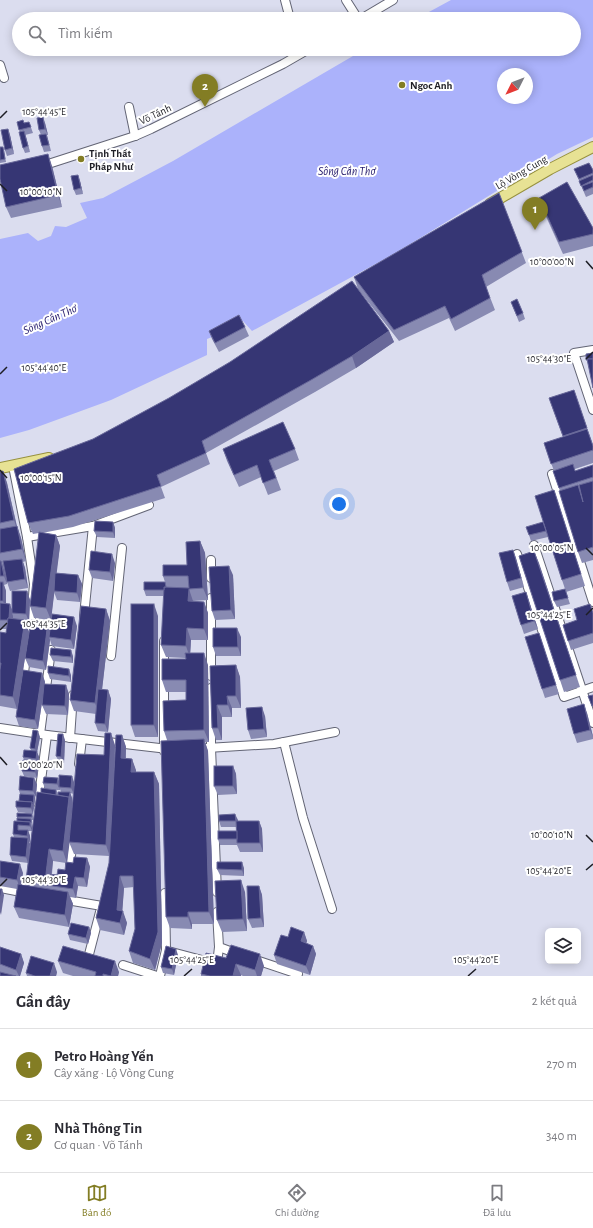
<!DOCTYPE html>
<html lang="vi">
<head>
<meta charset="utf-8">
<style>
	:root { --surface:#fff; --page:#f7f7f7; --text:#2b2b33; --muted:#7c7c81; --line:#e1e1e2; --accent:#837d24 }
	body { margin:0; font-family:"Alegreya Sans",sans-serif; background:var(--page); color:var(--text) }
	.controls { position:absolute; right:12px; bottom:12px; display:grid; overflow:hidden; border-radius:6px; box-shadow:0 2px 10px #0003 }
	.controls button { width:36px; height:36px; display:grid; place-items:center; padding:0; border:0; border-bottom:1px solid var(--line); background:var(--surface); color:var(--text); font:20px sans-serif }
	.compass { position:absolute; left:497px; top:68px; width:36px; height:36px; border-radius:50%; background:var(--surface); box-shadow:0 2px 10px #0003; rotate:228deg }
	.you { position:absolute; left:339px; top:504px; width:14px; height:14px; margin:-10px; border:3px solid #fff; border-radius:50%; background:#1a73e8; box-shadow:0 0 0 6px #1a73e833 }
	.badge { display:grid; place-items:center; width:26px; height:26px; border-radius:50%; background:var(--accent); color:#fff; font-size:13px; font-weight:700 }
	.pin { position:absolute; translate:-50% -33px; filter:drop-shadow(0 1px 2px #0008) }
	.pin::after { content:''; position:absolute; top:21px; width:14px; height:12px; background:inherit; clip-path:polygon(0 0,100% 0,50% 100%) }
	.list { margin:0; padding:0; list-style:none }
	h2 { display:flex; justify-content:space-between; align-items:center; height:52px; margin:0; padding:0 16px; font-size:17px }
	h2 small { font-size:13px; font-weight:400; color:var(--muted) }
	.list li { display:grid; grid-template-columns:26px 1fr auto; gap:12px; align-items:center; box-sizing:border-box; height:72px; padding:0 16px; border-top:1px solid var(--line) }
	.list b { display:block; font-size:15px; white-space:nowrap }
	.list p { margin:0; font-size:13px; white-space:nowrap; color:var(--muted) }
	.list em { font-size:13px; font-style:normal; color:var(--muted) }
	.icon { flex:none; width:22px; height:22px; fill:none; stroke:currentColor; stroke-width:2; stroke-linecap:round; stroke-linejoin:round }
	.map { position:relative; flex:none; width:593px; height:976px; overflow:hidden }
	.search { position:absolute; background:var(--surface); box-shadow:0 2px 10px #0003; left:12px; right:12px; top:12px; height:44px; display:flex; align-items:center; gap:10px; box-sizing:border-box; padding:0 14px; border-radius:22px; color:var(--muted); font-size:15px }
	.sheet { height:196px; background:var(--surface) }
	nav { display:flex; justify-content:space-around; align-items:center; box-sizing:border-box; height:56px; border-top:1px solid var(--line); background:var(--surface); font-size:11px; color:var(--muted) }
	nav a { display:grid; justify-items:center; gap:2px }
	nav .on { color:var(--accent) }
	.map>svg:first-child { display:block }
	.water { fill:#abb2fb; fill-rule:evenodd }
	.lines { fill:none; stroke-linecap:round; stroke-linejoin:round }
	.minor-casing { stroke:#636575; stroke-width:10 }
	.major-casing { stroke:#96903e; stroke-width:12 }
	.minor { stroke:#fff; stroke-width:8 }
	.major { stroke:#e7e294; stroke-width:10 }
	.wall { fill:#888ab2; fill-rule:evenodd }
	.shaded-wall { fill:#686899 }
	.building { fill:#363674; stroke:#686899 }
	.ticks { fill:none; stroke:#1e1e25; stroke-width:1.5 }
	.poi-dot { fill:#837d24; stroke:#fff; stroke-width:1.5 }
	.labels { text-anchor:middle; stroke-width:4; stroke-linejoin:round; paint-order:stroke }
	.poi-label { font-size:11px; font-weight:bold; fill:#1e1e25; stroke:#fff; text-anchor:start }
	.street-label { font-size:11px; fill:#1e1e25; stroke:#fff }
	.water-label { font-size:12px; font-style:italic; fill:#241a6b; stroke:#fff }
	.ticks-label { font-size:10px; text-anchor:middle; fill:#1e1e25; stroke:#fff; stroke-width:4; stroke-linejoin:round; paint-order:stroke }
</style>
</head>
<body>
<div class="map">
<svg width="593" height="976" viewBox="0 0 593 976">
	<rect width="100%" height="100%" fill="#dbddef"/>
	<path class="water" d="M451,0H593V137L557,154L394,254L252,331L243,321L222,333L207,339V355L111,400L29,430L0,438V239L28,233L38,241L51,236L55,226L66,227L87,218L80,203L103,198L173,161L365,49H574V19H416ZM503,74H527V98H503Z"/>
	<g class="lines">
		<g class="minor-casing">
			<g id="minor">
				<path d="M285,0L290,19"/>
				<path d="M346,0L358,19"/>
				<path d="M361,19L393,0"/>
				<path d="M0,65L4,78"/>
				<path d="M129,107L135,136"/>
				<path d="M42,166L135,136L151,129L283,64L309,49"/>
				<path d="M593,350L574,353L593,410"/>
				<path d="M13,466L27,537L34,584L30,631"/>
				<path d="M552,474L593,602"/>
				<path d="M27,537L93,526L149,505"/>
				<path d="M534,545L593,723"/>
				<path d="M517,554L564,697L593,687"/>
				<path d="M211,578V560"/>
				<path d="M84,616L93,526"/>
				<path d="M111,656L122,548"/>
				<path d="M211,676V598"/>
				<path d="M23,680L27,650"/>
				<path d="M211,688V748L217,892"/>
				<path d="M0,728L47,735L168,749"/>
				<path d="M40,734L51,650"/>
				<path d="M70,738L73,695"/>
				<path d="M284,742L303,818L332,909"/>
				<path d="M207,748L274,744L335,732"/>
				<path d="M164,751V641"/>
				<path d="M79,764L82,739"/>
				<path d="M38,803L47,735"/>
				<path d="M70,864L73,839"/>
				<path d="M0,888L26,893"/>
				<path d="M61,899L102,906"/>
				<path d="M217,912L219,947L238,954"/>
				<path d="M168,951L217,964L219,947"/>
				<path d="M253,959L298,974L297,976"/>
				<path d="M87,962L100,912"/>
				<path d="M123,965L157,976"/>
				<path d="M160,976L166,950L165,893"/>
			</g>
		</g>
		<g class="major-casing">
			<g id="major">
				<path d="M490,204L550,169L593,147"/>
				<path d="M0,468L49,458"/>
			</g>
		</g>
		<use href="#minor" class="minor"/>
		<use href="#major" class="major"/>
	</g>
	<g class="wall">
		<path d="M17,122L24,123L29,122L33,133L25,135L30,152L25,153L23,148L20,132Z"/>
		<path d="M45,123L48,135H47L51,151L44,152L42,146L41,135L39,130Z"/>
		<path d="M10,135L14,154L7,156L5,150Z"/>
		<path d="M0,147L4,150L6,162L0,163Z"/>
		<path d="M52,166L62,207L11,218L6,207Z"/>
		<path d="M574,169L593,170V194L586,197Z"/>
		<path d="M80,181L83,194L76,195L74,190Z"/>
		<path d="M499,193L526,263L486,287L495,310L455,331L449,318L399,341L358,289L354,277Z"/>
		<path d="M539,198L593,228V246L563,254L543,210Z"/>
		<path d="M511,302L523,313L525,319L519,322Z"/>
		<path d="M245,327L249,336L219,352L212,339L209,331Z"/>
		<path d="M389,331L394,342L356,368L315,392L206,453L210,464L161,487L165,498L73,527L42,533L56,535L60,546L56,573L78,575L82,584L80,602L57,600L54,592L51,620L34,618L30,606L39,533L33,534L28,523Z"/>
		<path d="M574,390L593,445V463L575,469V471L593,465V560L582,563L578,552L560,491L553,471H554L544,443L563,437L549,398Z"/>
		<path d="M223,449H295L299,460L274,471L281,490L268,495L261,477L239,487L227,461Z"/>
		<path d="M3,471L7,483L17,526L21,538L26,561L23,562L25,568L28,588L10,591L7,582V584L4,585L6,591V604L12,609L27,591L30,600L29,622H25L29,632L17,709L0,706V632L6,633V629H0V472Z"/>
		<path d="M554,490L585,586L566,592L570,604L557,607L554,601L565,589L548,537L531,541L529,535L543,522Z"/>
		<path d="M113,522L115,528V538L97,537L94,531Z"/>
		<path d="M200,541L205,553L208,600L193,601L204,602L208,613V640H191L190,653L208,665L209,742H205L208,751L214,924H192V929L170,928L166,917L167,740L164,731L186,700V692H166L162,680L186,659L185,658L166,657L161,645L164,596H146L144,590L165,582L163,576L187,565Z"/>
		<path d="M513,550L524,587L510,591L507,582Z"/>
		<path d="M534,551L580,687L564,692L560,680Z"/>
		<path d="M115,563L113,581L92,578L89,570Z"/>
		<path d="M233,575L235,619L215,620L212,611Z"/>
		<path d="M526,592L538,629L524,634L521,625Z"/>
		<path d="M106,609L110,621L102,690H108L111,699L108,732L98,731L95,723L96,714L74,711L70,700Z"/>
		<path d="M593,612V643L571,650L563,625L577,620Z"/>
		<path d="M158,616V737H135L131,725Z"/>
		<path d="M77,626L74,649L52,646L50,640L46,670L29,667L25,658L50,628Z"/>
		<path d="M539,633L559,694L545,698L542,689Z"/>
		<path d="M241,637V656H216L213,647Z"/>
		<path d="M50,655L73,656V663L53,661Z"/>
		<path d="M236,665L240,677L241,708H232V717H222V740H216L212,728L210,666Z"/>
		<path d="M42,673L45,682V684L69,694L68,715L46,714L42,705L43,696L38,729L19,726L16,717Z"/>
		<path d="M48,673L71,675V682L50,679Z"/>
		<path d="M587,713L593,736V739L577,743L574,734Z"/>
		<path d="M265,716L267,737L251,739L248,730Z"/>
		<path d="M122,735L126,747V758L132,759L136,772H154L159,784L162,943L155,970L133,963L129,951L135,929L134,887L124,888L122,911L127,923L124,935L100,930L96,918L109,863V856L74,854L69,842L67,862L73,863L87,858L90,867L87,887L78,886L76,898L70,897L73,904L69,927L19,918L14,907L17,889L0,886V861L23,873L21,884L28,885L26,880L28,863L12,861L10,855L14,837L13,834L17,821V817L26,813L18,812L16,807L19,801L20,794L19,790L37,784L34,808L33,807V814H32L33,817V820H32V828L41,793L45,789L43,783L59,781L74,782V794L70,793L72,798V803L73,805L104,755L115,745L114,769ZM60,789L61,792L58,794L56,790H60ZM28,831H32L29,855L30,844L29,842H30V836ZM53,861L66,863L65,870L57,875L52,874Z"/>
		<path d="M40,737L37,752L39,757L38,765H37L38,767L37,778L24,776L22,771L24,760L23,757L31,750L30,748Z"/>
		<path d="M65,740L64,763L59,762L56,756Z"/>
		<path d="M233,766L236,774L237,794L218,795L214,786Z"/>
		<path d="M219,821H259L262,829L263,852H240L237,845H220L218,839L237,831L236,827H221Z"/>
		<path d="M244,868V876L220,875L217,869Z"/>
		<path d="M259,886L262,895L264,927L252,928L248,919Z"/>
		<path d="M245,892L247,931L222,932L217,920Z"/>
		<path d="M89,927L91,933L88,944L70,940L68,934Z"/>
		<path d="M304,932L307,941L306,943L313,946L316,954L310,975L277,964L274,955L288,937Z"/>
		<path d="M0,947L21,954L24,963L20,976H0Z"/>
		<path d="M178,955L174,975L163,973L161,967Z"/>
		<path d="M226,958L264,966L261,976H243L241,975V976H201V974Z"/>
		<path d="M58,961L119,972L118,976H73L63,973Z"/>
		<path d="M57,972L56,976H27L26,973Z"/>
	</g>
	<g class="shaded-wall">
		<path d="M43,117L45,123L48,135L45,129Z"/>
		<path d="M8,129L10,135L14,154L12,148Z"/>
		<path d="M24,131L26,137L30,152L28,146Z"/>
		<path d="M48,154L52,166L62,207L58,195Z"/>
		<path d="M78,175L80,181L83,194L81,188Z"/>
		<path d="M389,331L394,342L356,368L352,356Z"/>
		<path d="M3,471L7,483L18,532L14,520Z"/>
		<path d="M554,490L558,502L585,586L581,574Z"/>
		<path d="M113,522L115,528V538L113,532Z"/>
		<path d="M17,526L21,538L26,561L22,549Z"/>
		<path d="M56,535L60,546L51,620L46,608Z"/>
		<path d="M200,541L205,553L208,600L203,588Z"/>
		<path d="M513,550L516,558L524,587L521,578Z"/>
		<path d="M534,551L539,563L580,687L576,675Z"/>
		<path d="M112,554L115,563L113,581L110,572Z"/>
		<path d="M22,559L25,568L28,588L25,579Z"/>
		<path d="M1,561L4,570L7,584L4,576Z"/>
		<path d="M229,566L233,575L235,619L231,610Z"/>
		<path d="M78,575L82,584L80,602L77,593Z"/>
		<path d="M3,582L6,591V609L3,601Z"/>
		<path d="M189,589L193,601L192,613L188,601Z"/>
		<path d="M27,591L30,600L29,622L26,614Z"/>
		<path d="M526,592L529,601L538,629L534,621Z"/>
		<path d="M204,602L208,613V640L204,629Z"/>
		<path d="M10,604L13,613H12L13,616V629L9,620Z"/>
		<path d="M154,604L158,616V737L154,725Z"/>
		<path d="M106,609L110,621L99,715L95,703Z"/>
		<path d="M74,617L77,626L74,649L71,640Z"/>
		<path d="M25,620L29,632L17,709L13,697Z"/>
		<path d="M48,622L51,631L49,637L50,640L46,670L43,661Z"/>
		<path d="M187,628L191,640L190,658L186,646Z"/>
		<path d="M237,628L241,637V656L238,647Z"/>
		<path d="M71,650L73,656V663L71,657Z"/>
		<path d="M204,653L208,665L209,742L204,730Z"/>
		<path d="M236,665L240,677L241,708L236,696Z"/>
		<path d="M69,669L71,675V682L69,676Z"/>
		<path d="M42,673L45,682L38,729L35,720Z"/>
		<path d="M66,685L69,694L68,715L65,706Z"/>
		<path d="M108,690L111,699L108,732L105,724Z"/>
		<path d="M227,696L232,708V717L228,705Z"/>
		<path d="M584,704L587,713L593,737L590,730Z"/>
		<path d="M217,705L222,717V740L218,728Z"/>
		<path d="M262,707L265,716L267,737L264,729Z"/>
		<path d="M38,731L40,737L37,752L39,757L38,765L36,759L37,754L35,749Z"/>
		<path d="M111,733L115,745L110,857L106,845Z"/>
		<path d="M63,734L65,740L64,763L61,757Z"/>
		<path d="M122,735L126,747L125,769L121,758Z"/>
		<path d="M204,739L208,751L214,924L209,912Z"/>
		<path d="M132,759L136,770V783L131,772Z"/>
		<path d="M36,761L38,767L37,778L35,772Z"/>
		<path d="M233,766L236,774L237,794L233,786Z"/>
		<path d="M154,772L159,784L162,943L155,970L150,959Z"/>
		<path d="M72,776L74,782V794L71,788Z"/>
		<path d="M34,778L37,784L36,797L33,791Z"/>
		<path d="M58,778L60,784L59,787L60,790L57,784Z"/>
		<path d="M70,792L72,798V803L74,808L67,863L63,851Z"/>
		<path d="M34,795L35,798L34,808L33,805Z"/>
		<path d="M32,802L34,808L33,814L31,808Z"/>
		<path d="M235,814L238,820V827L236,821Z"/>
		<path d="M259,821L262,829L263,852L260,843Z"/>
		<path d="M30,822L32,828V831L30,826Z"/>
		<path d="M28,830L30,836V842L27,836Z"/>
		<path d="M28,838L30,844L28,863L26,857Z"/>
		<path d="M49,849L53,861L50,886L46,885L45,882Z"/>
		<path d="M87,858L90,867L87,887L84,878Z"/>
		<path d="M242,862L244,868V876L242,870Z"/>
		<path d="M20,864L23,873L20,889L17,880Z"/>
		<path d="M120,876L124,888L122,916L123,911L127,923L124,935L120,923L117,910Z"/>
		<path d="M75,877L78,886L76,898L73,889Z"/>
		<path d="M241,880L245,892L247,931L243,919Z"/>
		<path d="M259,886L262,895L264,927L261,918Z"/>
		<path d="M2,889L4,895L1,915L0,912V901Z"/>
		<path d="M68,892L73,904L69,927L65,915Z"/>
		<path d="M188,912L192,924V929L188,917Z"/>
		<path d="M89,927L91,933L88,944L86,938Z"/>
		<path d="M304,932L307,941L304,950L301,941Z"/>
		<path d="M313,946L316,954L310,975L306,966Z"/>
		<path d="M176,949L178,955L174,975L172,969Z"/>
		<path d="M21,954L24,963L20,976H19L16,970Z"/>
		<path d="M260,954L264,966L261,976H257L255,970Z"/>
		<path d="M115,961L119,972L118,976H111Z"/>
		<path d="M54,963L57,972L56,976H50Z"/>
		<path d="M236,964L241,975V976H233Z"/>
	</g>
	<g class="building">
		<path d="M43,117L45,129L39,130L37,118Z"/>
		<path d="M23,120L24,123L29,122L31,127L19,130L17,122Z"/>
		<path d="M8,129L12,148L5,150L1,130Z"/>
		<path d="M24,131L28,146L23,148L19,132Z"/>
		<path d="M46,134L49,145L42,146L39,135Z"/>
		<path d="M0,147H3L5,159L0,160Z"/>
		<path d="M48,154L58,195L6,207L0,179V165Z"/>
		<path d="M589,163L593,170V173L579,179L574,169Z"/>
		<path d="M78,175L81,188L74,190L71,176Z"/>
		<path d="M593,175V180L581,186L579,181Z"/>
		<path d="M567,182L593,228V234L559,242L539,198Z"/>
		<path d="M593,182V187L584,191L582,186Z"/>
		<path d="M499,193L522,252L482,275L490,298L451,319L445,306L394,330L354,277Z"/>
		<path d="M352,281L389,331L352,356L311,380L202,441L206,453L157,475L161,486L69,516L28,523L14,469L93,439L169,398L230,362Z"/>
		<path d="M517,299L523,313L517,316L511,302Z"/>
		<path d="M239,315L245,327L215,343L209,331Z"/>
		<path d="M593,353V359H587L588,360H586V354Z"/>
		<path d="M587,359H593V388Z"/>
		<path d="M574,390L587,428L563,436L549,398Z"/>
		<path d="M283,422L295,449L269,460L276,478L263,483L257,465L234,475L223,449Z"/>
		<path d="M587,429L593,446V450L551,464L544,443Z"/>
		<path d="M573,464L575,471L593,465V477L559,488L553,471Z"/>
		<path d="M3,471L14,520L0,523V472Z"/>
		<path d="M593,481V547L578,552L559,491L578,485L583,502L579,485Z"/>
		<path d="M554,490L581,574L562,580L535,496Z"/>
		<path d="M95,521L113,522V532L94,531Z"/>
		<path d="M543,522L546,531L529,535L526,527Z"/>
		<path d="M17,526L22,549L0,553V529Z"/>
		<path d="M39,532L56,535L46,608L30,606Z"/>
		<path d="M200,541L203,588L189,589L188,601L204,602V629L187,628L186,646L161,645L164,587L189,588L188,576H163V565H187L186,542Z"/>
		<path d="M513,550L521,578L507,582L499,553Z"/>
		<path d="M91,551L112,554L110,572L89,570Z"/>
		<path d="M534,551L576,675L560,680L519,556Z"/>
		<path d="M22,559L25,579L7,582L3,561Z"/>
		<path d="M0,561H1L4,576H0Z"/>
		<path d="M229,566L231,610L212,611L209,567Z"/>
		<path d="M55,573L78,575L77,593L54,591Z"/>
		<rect x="0" y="582" width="3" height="19"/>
		<path d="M144,582H165L166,587H164V590H144Z"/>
		<path d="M565,589L568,598L554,601L552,592Z"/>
		<path d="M12,591H27L26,614L12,613Z"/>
		<path d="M526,592L534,621L521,625L512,596Z"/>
		<path d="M0,603L10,604L9,618H8V620H0Z"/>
		<rect x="131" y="604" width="23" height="121"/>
		<path d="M590,604L593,613V633L568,641L563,625L577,620L574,609Z"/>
		<path d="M81,606L106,609L95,703L70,700Z"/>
		<path d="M52,614L74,617L71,640L49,637Z"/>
		<path d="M8,618L25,620L13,697L0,695V670L1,663H0V632L6,633Z"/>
		<path d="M31,620L48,622L43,661L25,658Z"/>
		<path d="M213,628H237L238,647H213Z"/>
		<path d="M539,633L556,685L542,689L525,637Z"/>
		<path d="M51,648L71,650V657L50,655Z"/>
		<path d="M185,653H204V730L164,731L163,701L186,700V680H162V659H186Z"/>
		<path d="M236,665V696H227L228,705H217L218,728H212L210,666Z"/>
		<path d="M48,666L69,669V676L48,673Z"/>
		<path d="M23,670L42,673L35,720L16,717Z"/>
		<path d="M44,684L66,685L65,706L42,705Z"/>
		<path d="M98,689L108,690L105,724L95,723Z"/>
		<path d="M593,695V706H592L588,696Z"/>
		<path d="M584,704L590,730L574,734L567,709Z"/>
		<path d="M262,707L264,729L248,730L246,708Z"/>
		<path d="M33,730L38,731L35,749L30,748Z"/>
		<path d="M105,733H111L106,845L69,842L77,754L104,755Z"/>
		<path d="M58,734H63L61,757L56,756Z"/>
		<path d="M116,735H122L121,758L132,759L131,772H154L158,932L150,959L129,951L135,929L133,876H120L117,910L123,911L120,923L96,918L109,863Z"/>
		<path d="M204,739L209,912H188V917H166L161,741Z"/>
		<path d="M24,750L37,751L36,759L23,757Z"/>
		<path d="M23,760L36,761L35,772L22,771Z"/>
		<rect x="214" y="766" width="19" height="20"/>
		<path d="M59,775L72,776L71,788L59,787Z"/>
		<path d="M20,776L34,778L33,791L19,790Z"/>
		<path d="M44,777L58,778L57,784L43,783Z"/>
		<path d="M41,788L56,790V795L41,793Z"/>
		<path d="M37,792L69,797L63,851L49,849L45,882L26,880Z"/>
		<path d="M58,792H70L69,797L58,795Z"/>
		<path d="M20,794L34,795L33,805L32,804V802L19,801Z"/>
		<path d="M16,801L32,802L31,808L16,807Z"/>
		<path d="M17,813L32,814V817H17Z"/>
		<path d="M235,814L236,821H219V815Z"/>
		<path d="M17,818L31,819V823L30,822L17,821Z"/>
		<path d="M14,821L30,822V826L18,825V830H28L27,836L13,834Z"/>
		<path d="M236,821H259L260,843H237Z"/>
		<rect x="218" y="831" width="19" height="8"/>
		<path d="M11,837L28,838L26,857L10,855Z"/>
		<path d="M74,857L87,858L84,878L75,877L73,889L46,885L47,874L57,875L58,869L65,870L66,862L73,863Z"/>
		<path d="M0,861L20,864L17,880L0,877Z"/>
		<path d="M217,862H242V870L217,869Z"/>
		<path d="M241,880L243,919L217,920L215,881Z"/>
		<path d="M18,884L68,892L65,915L14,907Z"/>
		<path d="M247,886H259L261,918L248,919Z"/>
		<path d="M0,889H2L0,901Z"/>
		<path d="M71,923L89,927L86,938L68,934Z"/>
		<path d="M291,927L304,932L301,941L313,946L306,966L274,955L281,935L288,937Z"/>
		<path d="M231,945L260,954L255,970L236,964L233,976H210L201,974L206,953L226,958Z"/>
		<path d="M63,946L115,961L111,976L103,974V976H95L96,972L58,961Z"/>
		<path d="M166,946L176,949L172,969L161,967Z"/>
		<path d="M0,947L21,954L16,970L0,964Z"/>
		<path d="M31,956L54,963L50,976H35L26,973Z"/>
		<path d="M0,972L16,976H0Z"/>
	</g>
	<path class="ticks" d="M0,118L7,111M0,184L7,191M586,261L593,269M586,359L593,352M0,374L7,367M0,470L7,478M586,548L593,555M586,615L593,608M0,630L7,623M0,757L7,765M586,835L593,842M586,870L593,864M0,886L7,879M184,976L192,969M468,976L476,969"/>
	<g class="poi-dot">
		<circle cx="402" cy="85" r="4"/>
		<circle cx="81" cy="159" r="4"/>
	</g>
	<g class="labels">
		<g class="poi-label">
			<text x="410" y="89">Ngoc Anh</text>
			<text x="89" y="157">Tịnh Thất<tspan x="89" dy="13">Pháp Như</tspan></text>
		</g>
		<g class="street-label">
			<text transform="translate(155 114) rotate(-25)" y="4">Võ Tánh</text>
			<text transform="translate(521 172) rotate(-30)" y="4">Lộ Vòng Cung</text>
		</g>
		<g class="water-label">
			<text x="347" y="175">Sông Cần Thơ</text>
			<text transform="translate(50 319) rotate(-24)" y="4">Sông Cần Thơ</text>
		</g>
	</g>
	<g class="ticks-label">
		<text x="44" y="115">105°44'45"E</text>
		<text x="41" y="195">10°00'10"N</text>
		<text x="552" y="265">10°00'00"N</text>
		<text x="549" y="362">105°44'30"E</text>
		<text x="44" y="371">105°44'40"E</text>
		<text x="41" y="481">10°00'15"N</text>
		<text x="552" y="551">10°00'05"N</text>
		<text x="549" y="618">105°44'25"E</text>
		<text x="44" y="627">105°44'35"E</text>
		<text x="41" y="768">10°00'20"N</text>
		<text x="552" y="838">10°00'10"N</text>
		<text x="549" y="874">105°44'20"E</text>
		<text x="44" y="883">105°44'30"E</text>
		<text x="192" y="963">105°44'25"E</text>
		<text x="476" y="963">105°44'20"E</text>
	</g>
</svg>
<div class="controls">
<button><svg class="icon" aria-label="layers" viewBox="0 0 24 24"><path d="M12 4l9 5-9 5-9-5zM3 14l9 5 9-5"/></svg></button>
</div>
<svg class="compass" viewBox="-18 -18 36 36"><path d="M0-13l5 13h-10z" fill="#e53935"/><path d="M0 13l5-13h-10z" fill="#7c7c81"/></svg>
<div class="you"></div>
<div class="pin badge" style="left:535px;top:230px">1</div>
<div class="pin badge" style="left:205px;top:107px">2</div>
<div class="search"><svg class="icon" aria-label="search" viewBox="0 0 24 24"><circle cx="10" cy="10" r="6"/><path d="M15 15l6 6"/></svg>Tìm kiếm</div>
</div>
<section class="sheet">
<h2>Gần đây<small>2 kết quả</small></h2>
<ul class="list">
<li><span class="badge">1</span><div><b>Petro Hoàng Yến</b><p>Cây xăng · Lộ Vòng Cung</p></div><em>270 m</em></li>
<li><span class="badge">2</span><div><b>Nhà Thông Tin</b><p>Cơ quan · Võ Tánh</p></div><em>340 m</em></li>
</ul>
</section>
<nav>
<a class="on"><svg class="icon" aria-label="map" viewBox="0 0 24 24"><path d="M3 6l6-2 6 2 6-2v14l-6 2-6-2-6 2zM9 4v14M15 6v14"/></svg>Bản đồ</a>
<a><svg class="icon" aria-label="directions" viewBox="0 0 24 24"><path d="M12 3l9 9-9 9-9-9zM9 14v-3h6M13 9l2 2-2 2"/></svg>Chỉ đường</a>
<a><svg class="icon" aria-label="saved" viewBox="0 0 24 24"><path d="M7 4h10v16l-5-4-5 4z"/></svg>Đã lưu</a>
</nav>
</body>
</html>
